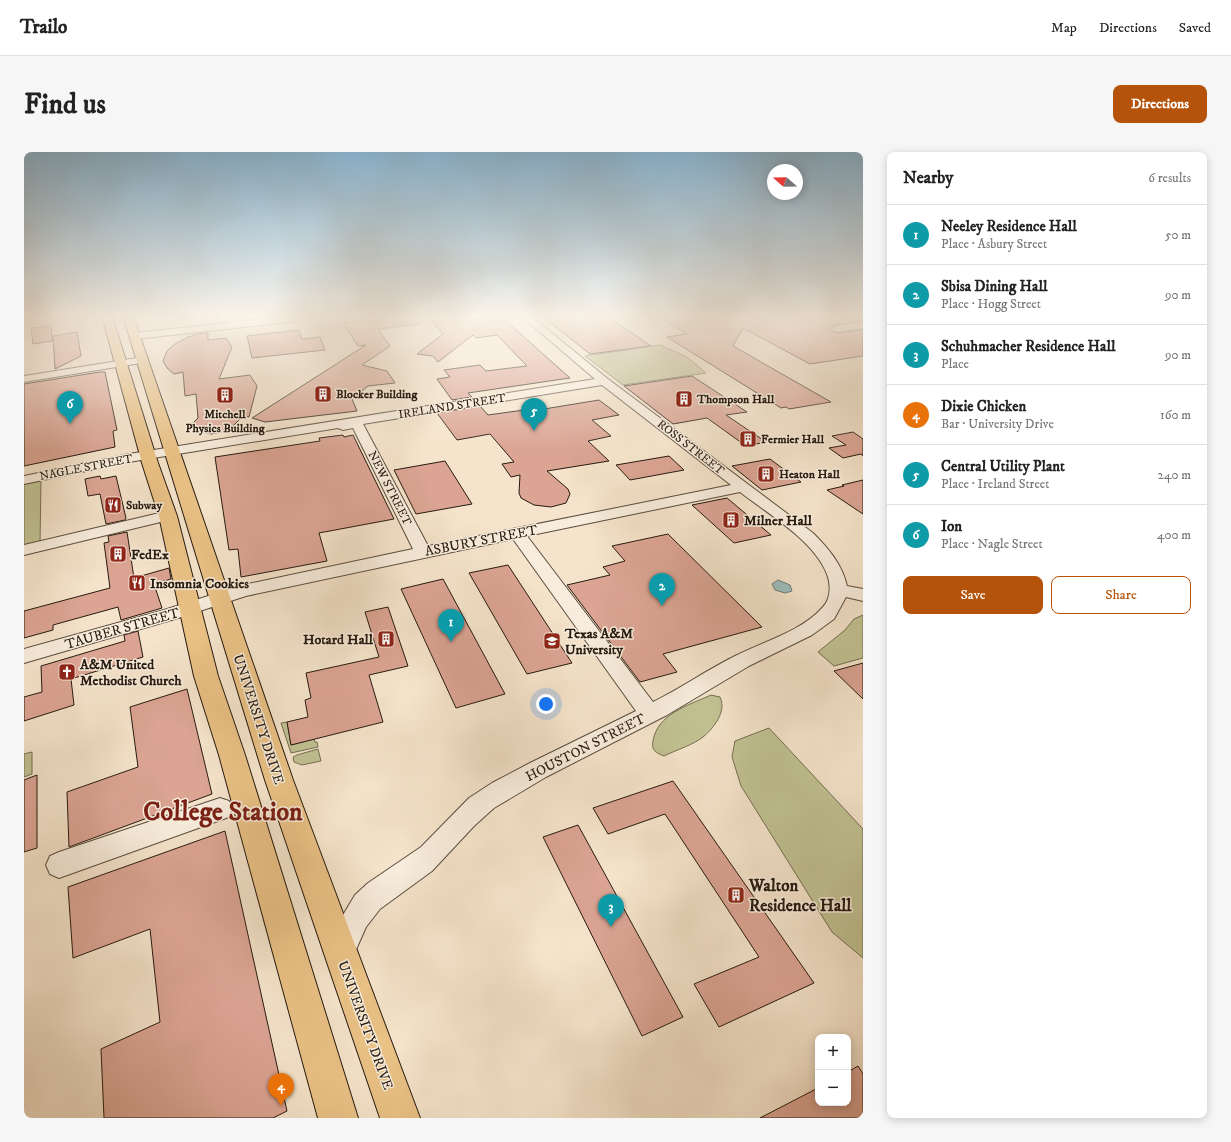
<!DOCTYPE html>
<html lang="en">
<head>
<meta charset="utf-8">
<style>
	:root { --surface:#fff; --page:#f6f6f6; --text:#222; --muted:#767676; --line:#e0e0e0; --accent:#b45309 }
	body { margin:0; font-family:"IM FELL DW Pica",serif; background:var(--page); color:var(--text) }
	.controls { position:absolute; right:12px; bottom:12px; display:grid; overflow:hidden; border-radius:8px; box-shadow:0 2px 10px #0003 }
	.controls button { width:36px; height:36px; display:grid; place-items:center; padding:0; border:0; border-bottom:1px solid var(--line); background:var(--surface); color:var(--text); font:20px sans-serif }
	.compass { position:absolute; left:743px; top:12px; width:36px; height:36px; border-radius:50%; background:var(--surface); box-shadow:0 2px 10px #0003; rotate:290deg }
	.you { position:absolute; left:522px; top:552px; width:14px; height:14px; margin:-10px; border:3px solid #fff; border-radius:50%; background:#1a73e8; box-shadow:0 0 0 6px #1a73e833 }
	.badge { display:grid; place-items:center; width:26px; height:26px; border-radius:50%; background:var(--accent); color:#fff; font-size:13px; font-weight:700 }
	.pin { position:absolute; translate:-50% -33px; filter:drop-shadow(0 1px 2px #0008) }
	.pin::after { content:''; position:absolute; top:21px; width:14px; height:12px; background:inherit; clip-path:polygon(0 0,100% 0,50% 100%) }
	.list { margin:0; padding:0; list-style:none }
	h2 { display:flex; justify-content:space-between; align-items:center; height:52px; margin:0; padding:0 16px; font-size:17px }
	h2 small { font-size:13px; font-weight:400; color:var(--muted) }
	.list li { display:grid; grid-template-columns:26px 1fr auto; gap:12px; align-items:center; box-sizing:border-box; height:60px; padding:0 16px; border-top:1px solid var(--line) }
	.list b { display:block; font-size:15px; white-space:nowrap }
	.list p { margin:0; font-size:13px; white-space:nowrap; color:var(--muted) }
	.list em { font-size:13px; font-style:normal; color:var(--muted) }
	.actions { display:flex; gap:8px; padding:12px 16px }
	.actions a { flex:1; padding:9px 0; border:1px solid var(--accent); border-radius:8px; text-align:center; font-size:14px; color:var(--accent) }
	.actions .main { background:var(--accent); color:#fff }
	.map { position:relative; flex:none; width:839px; height:966px; overflow:hidden; border-radius:8px }
	header { display:flex; align-items:center; gap:24px; box-sizing:border-box; height:56px; padding:0 20px; background:var(--surface); border-bottom:1px solid var(--line) }
	header strong { font-size:19px }
	nav { display:flex; gap:22px; margin-inline-start:auto; font-size:14px }
	.intro { display:flex; align-items:center; justify-content:space-between; box-sizing:border-box; height:96px; padding:0 24px }
	h1 { margin:0; font-size:28px }
	.button { padding:10px 18px; border-radius:8px; background:var(--accent); color:#fff; font-size:14px; font-weight:700 }
	main { display:flex; gap:24px; padding:0 24px }
	aside { flex:1; background:var(--surface); border-radius:8px; box-shadow:0 2px 10px #0003 }
	.map>svg:first-child { display:block }
	.green { fill:#c1c293; stroke:#746e52 }
	.water { fill:#9dbebd; stroke:#6d7c78 }
	.building { fill:#dba493; stroke:#261a10 }
	.lines { fill:none; stroke-linecap:round; stroke-linejoin:round }
	.minor-casing { stroke:#5a4c3f; stroke-width:2 }
	.major-casing { stroke:#261a10; stroke-width:2 }
	.minor { fill:#f8eddd; fill-rule:evenodd }
	.major { fill:#eac286; fill-rule:evenodd }
	.labels { text-anchor:middle; stroke-width:3; stroke-linejoin:round; paint-order:stroke }
	.far-poi-label { font-size:12px; font-weight:bold; fill:#261a10; stroke:#f8eddd; text-anchor:start }
	.far-street-label { font-size:12px; fill:#261a10; stroke:#f8eddd }
	.poi-label { font-size:14px; font-weight:bold; fill:#261a10; stroke:#f8eddd; text-anchor:start }
	.street-label { font-size:14px; fill:#261a10; stroke:#f8eddd }
	.near-poi-label { font-size:17px; font-weight:bold; fill:#261a10; stroke:#f8eddd; text-anchor:start }
	.near-town-label { font-size:26px; font-weight:bold; fill:#7a1f14; stroke:#f8eddd }
</style>
</head>
<body>
<header>
<strong>Trailo</strong>
<nav><a>Map</a><a>Directions</a><a>Saved</a></nav>
</header>
<div class="intro"><h1>Find us</h1><a class="button">Directions</a></div>
<main>
<div class="map">
<svg width="839" height="966" viewBox="0 0 839 966">
	<rect width="100%" height="100%" fill="#f5e4cb"/>
	<filter id="stains"><feTurbulence type="fractalNoise" baseFrequency=".005" numOctaves="4"/><feColorMatrix values="0 0 0 0 .2 0 0 0 0 .09 0 0 0 0 .02 0 0 0 .5 -.17"/></filter>
	<radialGradient id="worn" r=".72"><stop offset=".6" stop-color="#630" stop-opacity="0"/><stop offset="1" stop-color="#630" stop-opacity=".3"/></radialGradient>
	<g class="green">
		<path d="M636,193L663,205L682,221L599,233L561,204Z"/>
		<path d="M17,327L16,392L0,396V331Z"/>
		<path d="M839,463V506L810,514L794,500L821,478L830,467Z"/>
		<path d="M687,543L696,545C703,559 690,576 679,585C669,593 652,598 640,604C632,601 627,598 629,589C633,562 665,553 687,543Z"/>
		<path d="M263,570L267,593L290,587L291,590H293L294,595L267,601L257,571Z"/>
		<path d="M745,576L839,677V806L808,780L717,634L708,605L711,589Z"/>
		<path d="M294,597L297,609L278,613L270,610L269,605L273,603Z"/>
		<path d="M8,600V622L0,625V602Z"/>
	</g>
	<path class="water" d="M754,428L766,433L768,439L761,441L751,438L748,432Z"/>
	<g class="building">
		<path d="M365,164H394L395,172L354,177L366,194L338,213L363,219L371,231L344,234L328,247L333,259L241,270L228,266L342,193L334,194L319,171L341,169L349,170L351,173Z"/>
		<path d="M403,164H465V170L481,168L546,226L444,241L448,245L428,248L413,227L426,225L420,218L456,213L462,219L503,214L473,183L452,186L449,183L414,210L409,204L393,202L419,182Z"/>
		<path d="M518,164H583L627,194L566,202Z"/>
		<path d="M633,164H839V169L812,173L806,176L812,181L839,178V204L786,212L719,176L709,194L807,250L765,257L762,255L757,256L643,185L663,182Z"/>
		<path d="M27,174L28,189L9,192L7,176Z"/>
		<path d="M275,178L278,187L296,185L301,198L228,206L223,184Z"/>
		<path d="M53,180L57,204L31,217L29,184Z"/>
		<path d="M178,181H184V188L202,186L208,195L195,227L226,223L233,234L225,265L219,264L209,274L198,280L187,282L164,276L174,266L172,242L161,244L159,220L150,222L143,216L139,209L143,199L151,192L164,185Z"/>
		<path d="M76,220H81L93,278L89,279L91,295L0,314V232Z"/>
		<path d="M668,224L723,260L702,263L742,290L722,294L683,266L649,272L600,234Z"/>
		<path d="M575,248L595,263L568,268L587,284L564,289L585,309L523,319L544,337L546,342L542,351L527,355L510,353L497,346L495,341L496,323L487,325L478,312L490,310L466,282L433,288L413,261L456,254L464,263L500,258L502,260Z"/>
		<path d="M829,280L839,287V304L837,302L819,306L805,296L822,293L808,284Z"/>
		<path d="M319,283L320,285L329,283L370,367L295,381L303,409L217,425L214,397L205,398L191,305L296,289L295,286Z"/>
		<path d="M645,304L660,318L606,328L592,313Z"/>
		<path d="M746,307L777,330L738,338L708,314Z"/>
		<path d="M421,309L448,352L392,362L370,318Z"/>
		<path d="M76,324L77,327L92,324L102,366L101,368L82,372L76,342L64,344L61,327Z"/>
		<path d="M839,328V362L803,338L820,334L818,333Z"/>
		<path d="M703,346L747,383L710,391L668,353Z"/>
		<path d="M103,380L110,426L145,416L147,427L130,432L138,456L97,468L94,455L29,473V478L0,486V459L86,436L80,391L85,390L84,384Z"/>
		<path d="M644,382L738,475L639,502L653,520L616,530L543,433L586,423L579,415L601,409L588,394Z"/>
		<path d="M484,413L548,511L503,522L445,421Z"/>
		<path d="M419,427L481,542L432,556L377,437Z"/>
		<path d="M364,455L384,514L345,523L359,570L267,593L263,570L284,565L281,548L287,546L282,521L355,505L341,460Z"/>
		<path d="M114,479L119,505L47,527L50,553L0,569V545L18,540L17,514L101,489L100,483Z"/>
		<path d="M839,511V547L810,519Z"/>
		<path d="M163,537L188,642L45,695L43,640L114,615L106,555Z"/>
		<path d="M13,623V696L0,700V628Z"/>
		<path d="M649,629L790,831L695,875L670,832L735,805L641,662L584,682L569,656Z"/>
		<path d="M554,673L659,865L618,884L519,685Z"/>
		<path d="M201,679L263,959L249,966H80L77,897L136,870L126,777L49,806L44,735Z"/>
		<path d="M834,914L839,922V966H736L794,936V951H824V920Z"/>
	</g>
	<g class="lines">
		<g class="minor-casing">
			<g id="minor">
				<path d="M265,164H296L292,167L111,187L106,184L111,181Z"/>
				<path d="M497,164H507L584,227L789,381C804,396 818,412 823,434L839,437V449L822,445L810,467L788,483L725,514L643,563L522,625L470,656L450,674L408,719L356,757L342,775L326,811L316,815L306,811L302,801L319,763L331,743L344,731L397,695L445,646L468,631L506,611L612,559L489,387L222,444L151,467L0,511V497L140,458L219,433L389,397L329,276L319,278L314,276L105,310L0,332V324L105,302L571,227ZM578,233L707,333L404,394L339,272ZM716,340C744,362 793,390 804,425C807,436 806,448 798,456C778,479 738,490 711,504C683,518 657,536 629,550L503,384Z"/>
				<path d="M839,170V176L812,180L807,177L812,174Z"/>
				<path d="M119,205L124,208L123,210L0,230V224Z"/>
				<path d="M144,359L149,361L152,364L149,367L0,403V393Z"/>
				<path d="M196,646L205,649L208,657L205,665L35,726L26,722L22,713L26,704L35,700Z"/>
			</g>
		</g>
		<g class="major-casing">
			<g id="major">
				<path d="M78,164H88L134,311L153,364L194,524L221,603L334,966H294L195,603L170,524L135,364L118,311Z"/>
				<path d="M99,164H109L269,628L396,966H356L241,628Z"/>
			</g>
		</g>
		<use href="#minor" class="minor"/>
		<use href="#major" class="major"/>
	</g>
	<linearGradient id="sky" x2="0" y2="1"><stop stop-color="#8ab8d7"/><stop offset="0.55" stop-color="#faf3e8"/><stop offset="1" stop-color="#faf3e8" stop-opacity="0"/></linearGradient>
	<rect width="839" height="299" fill="url(#sky)"/>
	<defs>
		<g id="building-square" transform="scale(0.9)"><rect x="-9" y="-9" width="18" height="18" rx="4" fill="#8f2418" stroke="#f8eddd"/><path d="M-4-6H4V6H1V3H-1V6H-4ZM-2.5-4.3h1.7v1.8h-1.7ZM.8-4.3h1.7v1.8H.8ZM-2.5-1h1.7V.8h-1.7ZM.8-1h1.7V.8H.8Z" fill="#fff"/></g>
		<g id="restaurant-square" transform="scale(0.9)"><rect x="-9" y="-9" width="18" height="18" rx="4" fill="#8f2418" stroke="#f8eddd"/><path d="M-5-6h1v4h1v-4h1v4h1v-4h1v5L-1.5 .5V6h-2V.5L-5-1ZM5-6V6H3V1.5H1.5Q1.5-4 5-6Z" fill="#fff"/></g>
		<g id="university-square" transform="scale(0.9)"><rect x="-9" y="-9" width="18" height="18" rx="4" fill="#8f2418" stroke="#f8eddd"/><path d="M0-5L7-2L0 1L-7-2ZM-4 1L0 2.5L4 1V4Q0 6-4 4Z" fill="#fff"/></g>
		<g id="church-square" transform="scale(0.9)"><rect x="-9" y="-9" width="18" height="18" rx="4" fill="#8f2418" stroke="#f8eddd"/><path d="M-1.2-6h2.4v3.5h3.3v2.4h-3.3V6h-2.4V-.1h-3.3v-2.4h3.3Z" fill="#fff"/></g>
	</defs>
	<g fill-rule="evenodd">
		<use href="#building-square" x="299" y="242"/>
		<use href="#building-square" x="201" y="243"/>
		<use href="#building-square" x="660" y="247"/>
		<use href="#building-square" x="724" y="287"/>
		<use href="#building-square" x="742" y="322"/>
		<use href="#restaurant-square" x="89" y="353"/>
		<use href="#building-square" x="707" y="368"/>
		<use href="#building-square" x="94" y="402"/>
		<use href="#restaurant-square" x="113" y="431"/>
		<use href="#building-square" x="362" y="487"/>
		<use href="#university-square" x="528" y="489"/>
		<use href="#church-square" x="43" y="520"/>
		<use href="#building-square" x="712" y="743"/>
	</g>
	<g class="labels">
		<g class="far-poi-label">
			<text x="312" y="246">Blocker Building</text>
			<text x="673" y="251">Thompson Hall</text>
			<text x="201" y="266" text-anchor="middle">Mitchell<tspan x="201" dy="14">Physics Building</tspan></text>
			<text x="737" y="291">Fermier Hall</text>
			<text x="755" y="326">Heaton Hall</text>
			<text x="102" y="357">Subway</text>
		</g>
		<g class="far-street-label">
			<text transform="translate(428 254) rotate(-9)" y="4">IRELAND STREET</text>
			<text transform="translate(667 295) rotate(38)" y="4">ROSS STREET</text>
			<text transform="translate(62 315) rotate(-11)" y="4">NAGLE STREET</text>
			<text transform="translate(366 336) rotate(63)" y="4">NEW STREET</text>
		</g>
		<g class="poi-label">
			<text x="720" y="373">Milner Hall</text>
			<text x="107" y="407">FedEx</text>
			<text x="126" y="436">Insomnia Cookies</text>
			<text x="541" y="486">Texas A&amp;M<tspan x="541" dy="16">University</tspan></text>
			<text x="349" y="492" text-anchor="end">Hotard Hall</text>
			<text x="56" y="517">A&amp;M United<tspan x="56" dy="16">Methodist Church</tspan></text>
		</g>
		<g class="street-label">
			<text transform="translate(457 388) rotate(-11)" y="5">ASBURY STREET</text>
			<text transform="translate(98 476) rotate(-16)" y="5">TAUBER STREET</text>
			<text transform="translate(235 567) rotate(72)" y="5">UNIVERSITY DRIVE</text>
			<text transform="translate(561 595) rotate(-27)" y="5">HOUSTON STREET</text>
			<text transform="translate(342 873) rotate(70)" y="5">UNIVERSITY DRIVE</text>
		</g>
		<g class="near-poi-label">
			<text x="725" y="739">Walton<tspan x="725" dy="20">Residence Hall</tspan></text>
		</g>
		<g class="near-town-label">
			<text x="199" y="668">College Station</text>
		</g>
	</g>
	<rect width="100%" height="100%" filter="url(#stains)"/>
	<rect width="100%" height="100%" fill="url(#worn)"/>
</svg>
<div class="controls">
<button>+</button>
<button>−</button>
</div>
<svg class="compass" viewBox="-18 -18 36 36"><path d="M0-13l5 13h-10z" fill="#e53935"/><path d="M0 13l5-13h-10z" fill="#767676"/></svg>
<div class="you"></div>
<div class="pin badge" style="left:427px;top:490px;background:#0f9aa8">1</div>
<div class="pin badge" style="left:638px;top:454px;background:#0f9aa8">2</div>
<div class="pin badge" style="left:587px;top:775px;background:#0f9aa8">3</div>
<div class="pin badge" style="left:257px;top:954px;background:#e8710a">4</div>
<div class="pin badge" style="left:510px;top:279px;background:#0f9aa8">5</div>
<div class="pin badge" style="left:46px;top:272px;background:#0f9aa8">6</div>
</div>
<aside>
<h2>Nearby<small>6 results</small></h2>
<ul class="list">
<li><span class="badge" style="background:#0f9aa8">1</span><div><b>Neeley Residence Hall</b><p>Place · Asbury Street</p></div><em>50 m</em></li>
<li><span class="badge" style="background:#0f9aa8">2</span><div><b>Sbisa Dining Hall</b><p>Place · Hogg Street</p></div><em>90 m</em></li>
<li><span class="badge" style="background:#0f9aa8">3</span><div><b>Schuhmacher Residence Hall</b><p>Place</p></div><em>90 m</em></li>
<li><span class="badge" style="background:#e8710a">4</span><div><b>Dixie Chicken</b><p>Bar · University Drive</p></div><em>160 m</em></li>
<li><span class="badge" style="background:#0f9aa8">5</span><div><b>Central Utility Plant</b><p>Place · Ireland Street</p></div><em>240 m</em></li>
<li><span class="badge" style="background:#0f9aa8">6</span><div><b>Ion</b><p>Place · Nagle Street</p></div><em>400 m</em></li>
</ul>
<div class="actions"><a class="main">Save</a><a>Share</a></div>
</aside>
</main>
</body>
</html>
